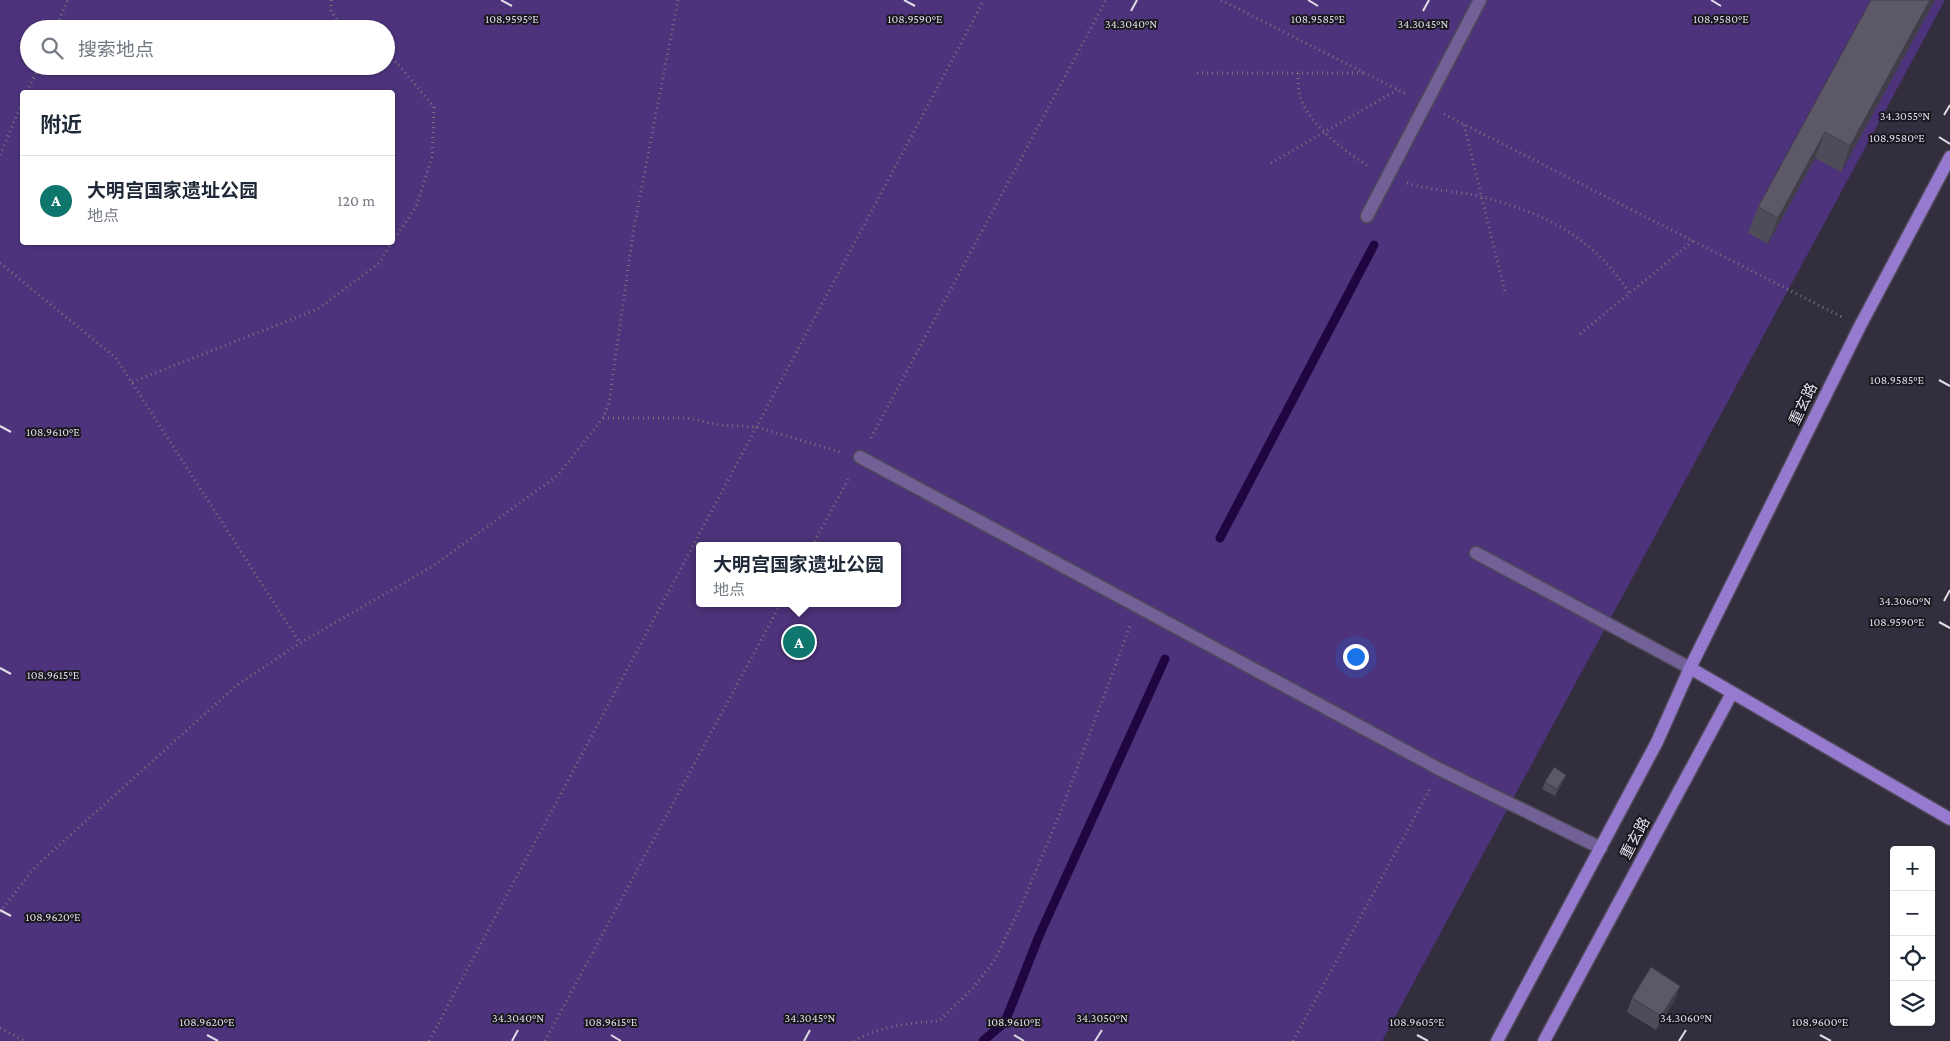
<!DOCTYPE html>
<html lang="zh">
<head>
<meta charset="utf-8">
<style>
	:root { --surface:#fff; --page:#f2f2f3; --text:#1f2937; --muted:#747a83; --line:#e0e1e3; --accent:#0f766e }
	body { margin:0; font-family:"Crimson Pro","Noto Sans SC",serif; background:var(--page); color:var(--text) }
	.controls { position:absolute; right:15px; bottom:15px; display:grid; overflow:hidden; border-radius:5px; box-shadow:0 1px 4px #0004 }
	.controls button { width:45px; height:45px; display:grid; place-items:center; padding:0; border:0; border-bottom:1px solid var(--line); background:var(--surface); color:var(--text); font:25px sans-serif }
	.you { position:absolute; left:1355px; top:656px; width:18px; height:18px; margin:-12px; border:4px solid #fff; border-radius:50%; background:#1a73e8; box-shadow:0 0 0 8px #1a73e833 }
	.badge { display:grid; place-items:center; width:32px; height:32px; border-radius:50%; background:var(--accent); color:#fff; font-size:16px; font-weight:700 }
	.pin { position:absolute; translate:-50% -50%; border:2px solid #fff; box-shadow:0 1px 5px #0006 }
	.popup { position:absolute; left:696px; top:542px; width:205px; height:65px; box-sizing:border-box; display:grid; place-content:center; border-radius:5px; background:var(--surface); filter:drop-shadow(0 1px 4px #0005); font-size:16px; white-space:nowrap; color:var(--muted) }
	.popup b { font-size:19px; color:var(--text) }
	.popup::after { content:''; position:absolute; left:50%; top:100%; margin-left:-10px; border:10px solid transparent; border-top-color:var(--surface) }
	.list { margin:0; padding:0; list-style:none }
	h2 { display:flex; justify-content:space-between; align-items:center; height:65px; margin:0; padding:0 20px; font-size:21px }
	h2 small { font-size:16px; font-weight:400; color:var(--muted) }
	.list li { display:grid; grid-template-columns:32px 1fr auto; gap:15px; align-items:center; box-sizing:border-box; height:90px; padding:0 20px; border-top:1px solid var(--line) }
	.list b { display:block; font-size:19px; white-space:nowrap }
	.list p { margin:0; font-size:16px; white-space:nowrap; color:var(--muted) }
	.list em { font-size:16px; font-style:normal; color:var(--muted) }
	.icon { flex:none; width:28px; height:28px; fill:none; stroke:currentColor; stroke-width:2; stroke-linecap:round; stroke-linejoin:round }
	.map { position:relative; flex:none; width:1950px; height:1041px; overflow:hidden }
	.search { position:absolute; background:var(--surface); box-shadow:0 1px 4px #0004; left:20px; top:20px; width:375px; height:55px; display:flex; align-items:center; gap:12px; box-sizing:border-box; padding:0 18px; border-radius:28px; color:var(--muted); font-size:19px }
	.panel { position:absolute; background:var(--surface); box-shadow:0 1px 4px #0004; left:20px; top:90px; width:375px; height:155px; border-radius:5px }
	.map>svg:first-child { display:block }
	.green { fill:#4d337b; fill-rule:evenodd }
	.lines { fill:none; stroke-linecap:round; stroke-linejoin:round }
	.stream { stroke:#200641; stroke-width:9 }
	.lane-casing { stroke:#4e4a58; stroke-width:15 }
	.secondary-casing { stroke:#4e4a58; stroke-width:15 }
	.path { stroke:#75727f; stroke-width:3; stroke-dasharray:1 4; stroke-linecap:butt }
	.lane { stroke:#716196; stroke-width:12 }
	.secondary { stroke:#957acf; stroke-width:12 }
	.wall { fill:#4f4c59 }
	.shaded-wall { fill:#403e49 }
	.building { fill:#5c5868; stroke:#403e49 }
	.ticks { fill:none; stroke:#dfdde6; stroke-width:2 }
	.labels { text-anchor:middle; stroke-width:4; stroke-linejoin:round; paint-order:stroke }
	.street-label { font-size:15px; fill:#dfdde6; stroke:#1a181f }
	.ticks-label { font-size:12px; text-anchor:middle; fill:#dfdde6; stroke:#1a181f; stroke-width:4; stroke-linejoin:round; paint-order:stroke }
</style>
</head>
<body>
<div class="map">
<svg width="1950" height="1041" viewBox="0 0 1950 1041">
	<rect width="100%" height="100%" fill="#322e3d"/>
	<path class="green" d="M0,0H1945L1382,1041H0ZM29,29H386V66H29ZM22,92H392V242H22ZM700,546H898V603H700Z"/>
	<g class="lines">
		<g class="stream">
			<path d="M1220,538L1374,245"/>
			<path d="M983,1041L1005,1022L1039,936L1165,659"/>
		</g>
		<g class="lane-casing">
			<g id="lane">
				<path d="M1367,216L1480,0"/>
				<path d="M860,457L1441,770L1601,848"/>
				<path d="M1476,553L1690,668"/>
			</g>
		</g>
		<g class="secondary-casing">
			<g id="secondary">
				<path d="M1690,668L1860,326L1950,157"/>
				<path d="M1497,1041L1657,742L1690,668L1950,819"/>
				<path d="M1544,1041L1732,693"/>
			</g>
		</g>
		<g class="path">
			<path d="M331,0V11L344,29"/>
			<path d="M1221,0L1408,95"/>
			<path d="M55,29L68,0"/>
			<path d="M386,57L397,63L434,107L432,157L416,207L392,242"/>
			<path d="M1197,73H1363"/>
			<path d="M1298,73C1298,79 1298,86 1299,92C1305,122 1345,152 1370,167"/>
			<path d="M27,92L39,66"/>
			<path d="M1444,114L1842,317"/>
			<path d="M1464,125L1505,292"/>
			<path d="M0,155L22,103"/>
			<path d="M1271,163L1397,90"/>
			<path d="M1407,183C1432,191 1458,191 1483,197C1544,213 1595,238 1629,293"/>
			<path d="M0,263L116,358L300,643"/>
			<path d="M1580,334L1693,241"/>
			<path d="M132,382L318,309L379,263L392,242"/>
			<path d="M603,418H687L719,425L757,427L840,452"/>
			<path d="M871,438L1106,0"/>
			<path d="M812,546L850,476"/>
			<path d="M0,912L36,866L237,685L300,643L433,566L557,476L603,418L609,403L634,227L678,0"/>
			<path d="M0,1028L25,1041"/>
			<path d="M429,1041L984,0"/>
			<path d="M545,1041L781,603"/>
			<path d="M854,1041C879,1026 910,1023 939,1021L973,988L994,961L1021,906L1061,811L1130,626"/>
			<path d="M1293,1041L1430,789"/>
		</g>
		<use href="#lane" class="lane"/>
		<use href="#secondary" class="secondary"/>
	</g>
	<g class="wall">
		<path d="M1871,0H1935L1841,172L1815,158L1768,244L1748,233L1758,207Z"/>
		<path d="M1545,782H1563L1555,796L1542,789Z"/>
		<path d="M1680,986L1675,1000L1656,1030L1627,1012L1632,998Z"/>
	</g>
	<g class="shaded-wall">
		<path d="M1930,0H1935L1841,172L1850,146Z"/>
		<path d="M1825,132L1815,158L1768,244L1778,218Z"/>
		<path d="M1566,775L1563,782L1555,796L1557,789Z"/>
		<path d="M1680,986L1675,1000L1656,1030L1661,1016Z"/>
	</g>
	<g class="building">
		<path d="M1871,0H1930L1850,146L1825,132L1778,218L1758,207Z"/>
		<path d="M1554,767L1566,775L1557,789L1545,782Z"/>
		<path d="M1651,967L1680,986L1661,1016L1632,998Z"/>
	</g>
	<path class="ticks" d="M501,0L512,6M904,0L915,6M1308,0L1318,6M1711,0L1721,6M1131,11L1137,0M1423,11L1429,0M1944,115L1950,105M1939,137L1950,144M1939,380L1950,386M0,426L11,432M1944,601L1950,590M1939,622L1950,628M0,668L11,674M0,910L11,916M207,1035L218,1041M611,1035L621,1041M1014,1035L1024,1041M1417,1035L1428,1041M1820,1035L1831,1041M512,1041L518,1030M804,1041L810,1030M1095,1041L1102,1030M1679,1041L1686,1030"/>
	<g class="labels">
		<g class="street-label">
			<text transform="translate(1803 404) rotate(-64)" y="5">重玄路</text>
			<text transform="translate(1635 838) rotate(-62)" y="5">重玄路</text>
		</g>
	</g>
	<g class="ticks-label">
		<text x="512" y="23">108.9595°E</text>
		<text x="915" y="23">108.9590°E</text>
		<text x="1318" y="23">108.9585°E</text>
		<text x="1721" y="23">108.9580°E</text>
		<text x="1131" y="28">34.3040°N</text>
		<text x="1423" y="28">34.3045°N</text>
		<text x="1905" y="120">34.3055°N</text>
		<text x="1897" y="142">108.9580°E</text>
		<text x="1897" y="384">108.9585°E</text>
		<text x="53" y="436">108.9610°E</text>
		<text x="1905" y="605">34.3060°N</text>
		<text x="1897" y="626">108.9590°E</text>
		<text x="53" y="679">108.9615°E</text>
		<text x="53" y="921">108.9620°E</text>
		<text x="518" y="1022">34.3040°N</text>
		<text x="810" y="1022">34.3045°N</text>
		<text x="1102" y="1022">34.3050°N</text>
		<text x="1686" y="1022">34.3060°N</text>
		<text x="207" y="1026">108.9620°E</text>
		<text x="611" y="1026">108.9615°E</text>
		<text x="1014" y="1026">108.9610°E</text>
		<text x="1417" y="1026">108.9605°E</text>
		<text x="1820" y="1026">108.9600°E</text>
	</g>
</svg>
<div class="controls">
<button>+</button>
<button>−</button>
<button><svg class="icon" aria-label="locate" viewBox="0 0 24 24"><circle cx="12" cy="12" r="6"/><path d="M12 2v4M12 18v4M2 12h4M18 12h4"/></svg></button>
<button><svg class="icon" aria-label="layers" viewBox="0 0 24 24"><path d="M12 4l9 5-9 5-9-5zM3 14l9 5 9-5"/></svg></button>
</div>
<div class="you"></div>
<div class="pin badge" style="left:799px;top:642px">A</div>
<div class="popup"><b>大明宫国家遗址公园</b>地点</div>
<div class="search"><svg class="icon" aria-label="search" viewBox="0 0 24 24"><circle cx="10" cy="10" r="6"/><path d="M15 15l6 6"/></svg>搜索地点</div>
<section class="panel">
<h2>附近<small></small></h2>
<ul class="list">
<li><span class="badge">A</span><div><b>大明宫国家遗址公园</b><p>地点</p></div><em>120 m</em></li>
</ul>
</section>
</div>
</body>
</html>
